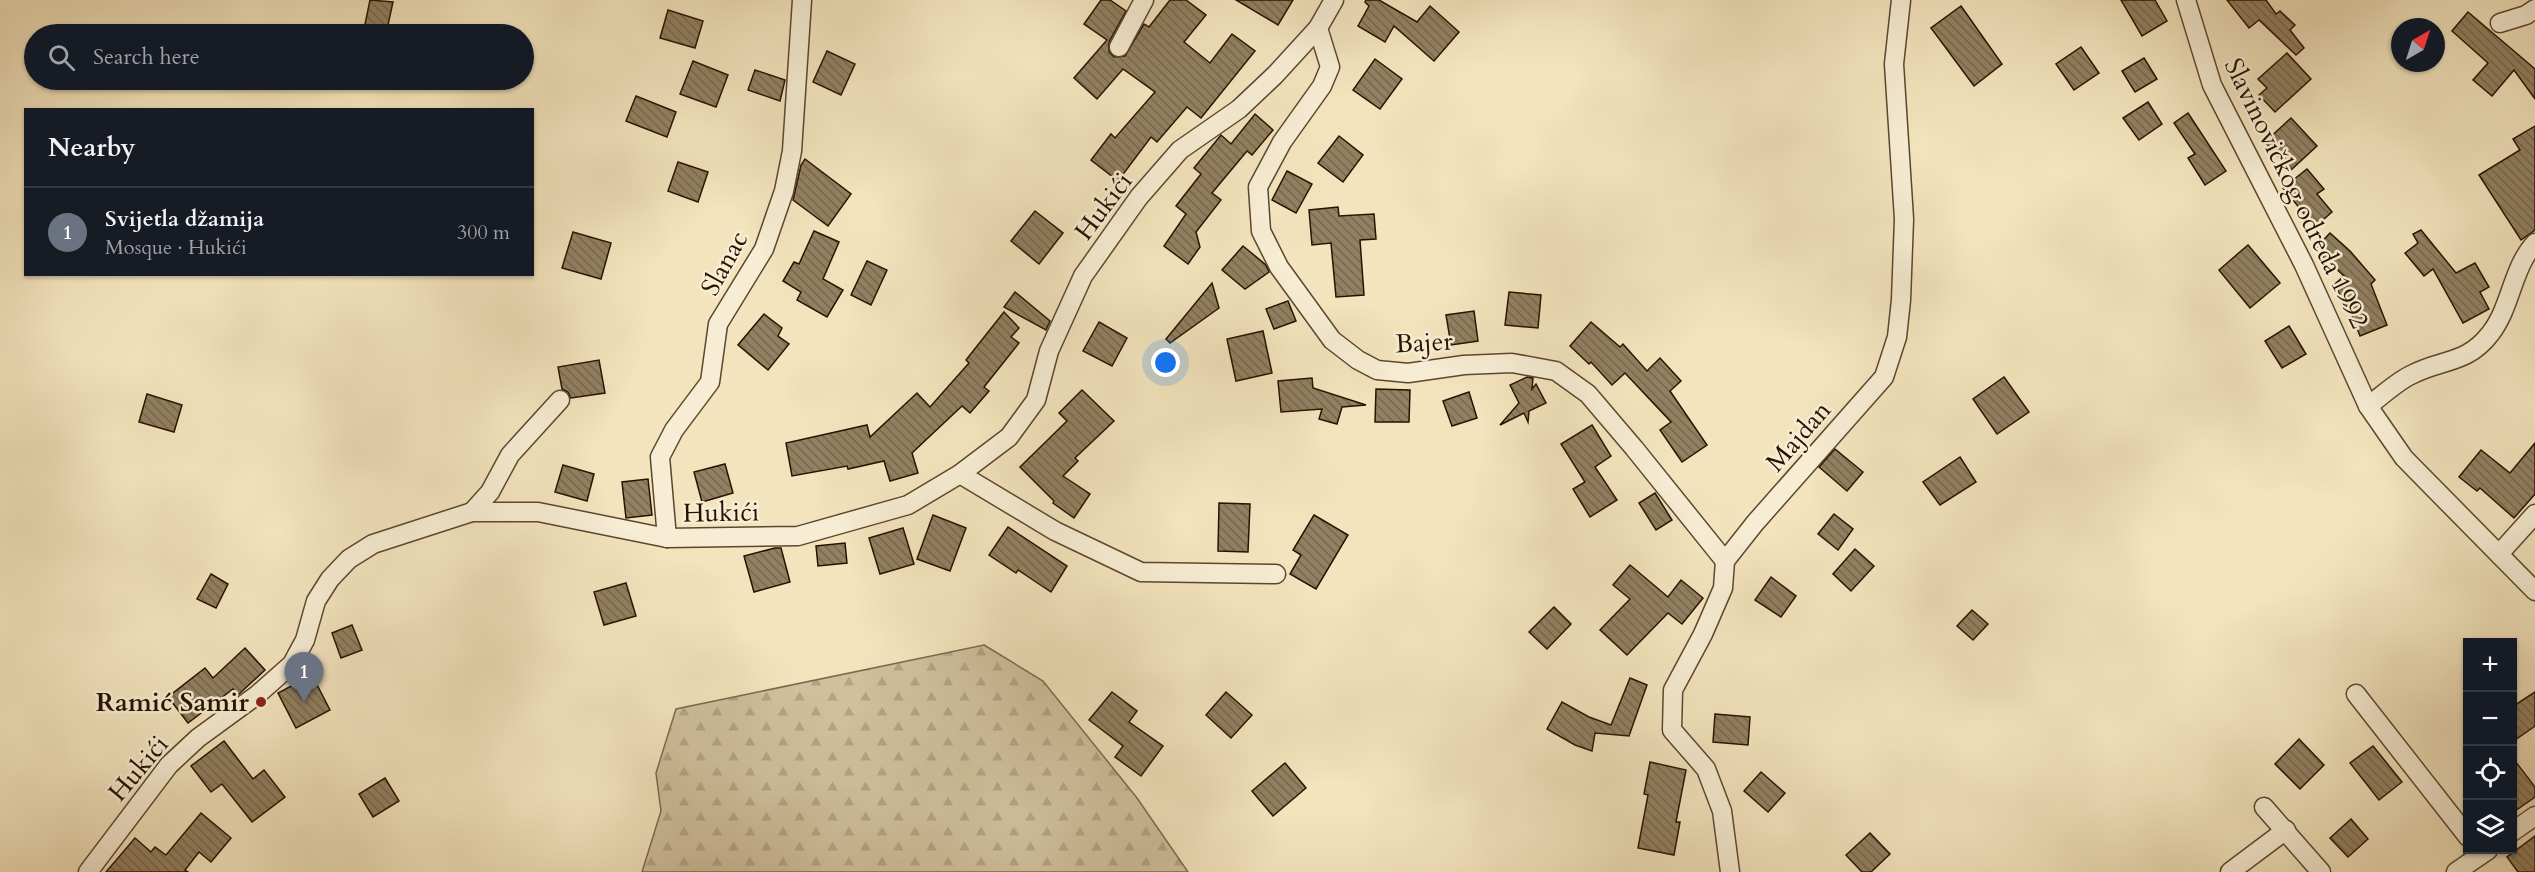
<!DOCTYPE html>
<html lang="en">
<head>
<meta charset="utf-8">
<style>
	:root { --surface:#171b24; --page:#242831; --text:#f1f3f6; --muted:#9ea1a6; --line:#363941; --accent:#ea580c }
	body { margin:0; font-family:Cardo,serif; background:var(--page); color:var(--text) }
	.controls { position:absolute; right:18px; bottom:18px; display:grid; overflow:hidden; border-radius:0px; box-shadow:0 2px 4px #0004 }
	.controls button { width:54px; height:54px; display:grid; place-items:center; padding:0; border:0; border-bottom:2px solid var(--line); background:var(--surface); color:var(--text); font:30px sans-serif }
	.compass { position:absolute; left:2391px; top:18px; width:54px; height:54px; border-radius:50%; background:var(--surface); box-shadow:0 2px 4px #0004; rotate:39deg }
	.you { position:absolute; left:1166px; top:363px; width:21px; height:21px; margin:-15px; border:4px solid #fff; border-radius:50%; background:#1a73e8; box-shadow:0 0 0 9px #1a73e833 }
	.badge { display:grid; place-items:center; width:39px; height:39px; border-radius:50%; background:var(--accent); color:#fff; font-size:20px; font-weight:700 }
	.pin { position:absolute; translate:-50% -50px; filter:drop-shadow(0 2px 3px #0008) }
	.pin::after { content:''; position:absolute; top:32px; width:21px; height:18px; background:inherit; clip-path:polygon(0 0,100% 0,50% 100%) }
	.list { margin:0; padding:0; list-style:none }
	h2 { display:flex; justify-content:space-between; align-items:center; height:78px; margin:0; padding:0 24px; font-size:26px }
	h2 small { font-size:20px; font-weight:400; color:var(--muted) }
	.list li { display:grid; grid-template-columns:39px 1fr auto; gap:18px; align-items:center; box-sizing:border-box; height:90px; padding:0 24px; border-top:2px solid var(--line) }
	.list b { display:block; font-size:22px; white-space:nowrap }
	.list p { margin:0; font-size:20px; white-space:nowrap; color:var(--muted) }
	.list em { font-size:20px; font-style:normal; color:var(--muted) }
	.icon { flex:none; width:33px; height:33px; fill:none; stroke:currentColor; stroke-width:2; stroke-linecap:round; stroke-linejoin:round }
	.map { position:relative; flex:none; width:2535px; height:872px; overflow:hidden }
	.search { position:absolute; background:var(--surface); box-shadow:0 2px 4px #0004; left:24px; top:24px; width:510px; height:66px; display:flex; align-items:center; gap:15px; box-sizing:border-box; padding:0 21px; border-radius:33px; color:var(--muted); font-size:22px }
	.panel { position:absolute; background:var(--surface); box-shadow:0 2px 4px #0004; left:24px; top:108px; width:510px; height:168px; border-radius:0px }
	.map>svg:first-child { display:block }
	.forest { fill:url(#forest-firs); stroke:#7c6a4e; stroke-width:1.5 }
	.building { fill:url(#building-back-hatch); stroke:#281300; stroke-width:1.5 }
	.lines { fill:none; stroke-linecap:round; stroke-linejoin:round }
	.minor-casing { stroke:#5b472f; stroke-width:21 }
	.minor { stroke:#f7edd4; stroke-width:18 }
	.poi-dot { fill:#8f2418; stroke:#f7edd4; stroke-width:2 }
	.labels { text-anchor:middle; stroke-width:5; stroke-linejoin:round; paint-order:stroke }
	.street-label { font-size:26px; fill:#281300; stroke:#f7edd4 }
	.poi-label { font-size:26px; font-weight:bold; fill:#281300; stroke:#f7edd4; text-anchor:end }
</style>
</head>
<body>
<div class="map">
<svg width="2535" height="872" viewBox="0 0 2535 872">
	<defs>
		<pattern id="forest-firs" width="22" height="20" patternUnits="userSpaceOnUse" patternTransform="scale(1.5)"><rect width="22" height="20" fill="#d0c09d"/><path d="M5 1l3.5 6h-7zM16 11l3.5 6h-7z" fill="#b3a485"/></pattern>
		<pattern id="building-back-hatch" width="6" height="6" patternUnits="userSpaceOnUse" patternTransform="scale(1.5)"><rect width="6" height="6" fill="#928062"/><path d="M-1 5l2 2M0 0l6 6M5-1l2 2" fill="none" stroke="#77684e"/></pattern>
	</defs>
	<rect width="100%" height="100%" fill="#f3e4bd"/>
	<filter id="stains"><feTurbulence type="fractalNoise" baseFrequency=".00333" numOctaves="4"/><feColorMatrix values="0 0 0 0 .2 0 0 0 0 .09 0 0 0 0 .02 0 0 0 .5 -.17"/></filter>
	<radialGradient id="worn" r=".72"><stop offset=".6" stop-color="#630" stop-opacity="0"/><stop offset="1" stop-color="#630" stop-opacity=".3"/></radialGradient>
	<path class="forest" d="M984,645L1043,681L1137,798L1188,872H642L661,811L656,773L676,709Z"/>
	<g class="building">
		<path d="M370,0L393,2L386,34H363Z"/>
		<path d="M1101,0H1110L1126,11L1109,42V52L1114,57L1125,56L1144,24L1149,27L1170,0H1186L1206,15L1184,42L1210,63L1232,34L1255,51L1201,118L1187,107L1157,142L1151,137L1118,181L1091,160L1111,134L1115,138L1155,92L1123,69L1097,99L1074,78L1107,40L1084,24Z"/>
		<path d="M1236,0H1293L1278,25Z"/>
		<path d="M1366,0H1379L1417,22L1430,6L1459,32L1434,61L1394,26L1385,42L1358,26L1369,6L1365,2Z"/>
		<path d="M2121,0H2155L2167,21L2142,36Z"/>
		<path d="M2227,0H2266L2276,14L2280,11L2295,25L2290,30L2304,48L2296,55L2259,20L2249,28Z"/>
		<path d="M1961,6L2002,64L1974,86L1931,28Z"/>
		<path d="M668,10L703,21L695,48L660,38Z"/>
		<path d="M2468,12L2535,69V99L2514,70L2492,96L2473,80L2488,63L2452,31Z"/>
		<path d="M2081,47L2099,73L2074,90L2056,64Z"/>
		<path d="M827,51L855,64L841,95L813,82Z"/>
		<path d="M2287,53L2311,79L2275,112L2259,95L2267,88L2258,79Z"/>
		<path d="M2144,58L2157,79L2135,92L2122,71Z"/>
		<path d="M1375,59L1402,79L1380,109L1353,90Z"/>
		<path d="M693,61L728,75L716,107L680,94Z"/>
		<path d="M755,70L785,80L780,101L748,90Z"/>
		<path d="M636,96L676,112L667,137L626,121Z"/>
		<path d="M2148,102L2162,124L2139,140L2123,118Z"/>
		<path d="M2188,113L2226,171L2205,185L2188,158L2195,154L2174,123Z"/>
		<path d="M1255,114L1273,130L1252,155L1247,151L1212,193L1221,200L1196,232L1200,247L1188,264L1164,246L1186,214L1176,206L1201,174L1194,168L1221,135L1231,144Z"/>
		<path d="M2291,118L2317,146L2291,170L2265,142Z"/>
		<path d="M2535,126V230L2521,240L2479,175L2520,150L2513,139Z"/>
		<path d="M1339,136L1363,155L1343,182L1318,163Z"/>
		<path d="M805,159L851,194L828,226L793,200L801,165Z"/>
		<path d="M678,162L708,172L698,202L668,191Z"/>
		<path d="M2307,169L2324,189L2317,194L2332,212L2315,227L2283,188Z"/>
		<path d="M1287,171L1312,184L1296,213L1272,200Z"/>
		<path d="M1338,207L1339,216L1374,214L1376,239L1360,240L1364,295L1336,297L1331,243L1312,245L1309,210Z"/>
		<path d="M1035,211L1063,233L1039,264L1011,241Z"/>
		<path d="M2421,230L2456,273L2475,263L2489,287L2480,292L2489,309L2463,323L2433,269L2424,276L2405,253L2418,243L2413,234Z"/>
		<path d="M814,231L839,242L823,279L843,290L827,317L797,300L801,292L783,281L794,262L799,264Z"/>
		<path d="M573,232L611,243L601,279L562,268Z"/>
		<path d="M2330,233L2350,251L2375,280L2371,284L2387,325L2360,336L2348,305L2345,307L2335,284L2344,276L2315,249Z"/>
		<path d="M2248,245L2280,283L2250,308L2219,270Z"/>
		<path d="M1243,246L1266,265L1269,272L1245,289L1222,270Z"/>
		<path d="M867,261L887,270L871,305L851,295Z"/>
		<path d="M1212,283L1219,308L1170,343L1166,339Z"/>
		<path d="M1015,292L1050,321L1046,330L1004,307Z"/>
		<path d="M1509,292L1541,295L1538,328L1505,325Z"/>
		<path d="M1288,301L1296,321L1274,329L1266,309Z"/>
		<path d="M1474,311L1478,341L1451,345L1446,315Z"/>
		<path d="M1004,312L1019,328L1011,337L1019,343L984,387L989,391L970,413L962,406L912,453L918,473L890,481L884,461L848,469L847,466L792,476L786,443L867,425L870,437L917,393L930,407L969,363L966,360Z"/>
		<path d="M764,314L782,328L778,336L789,344L768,370L738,345Z"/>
		<path d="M1099,322L1127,338L1112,366L1083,351Z"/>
		<path d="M1591,322L1620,347L1623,344L1647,371L1660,358L1681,381L1670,391L1707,445L1682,462L1660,430L1671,422L1625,373L1612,385L1591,362L1589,364L1570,346Z"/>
		<path d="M2289,326L2306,354L2282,368L2265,341Z"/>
		<path d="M1263,331L1272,373L1236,381L1227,339Z"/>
		<path d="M599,360L605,393L571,398L568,392L562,389L558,367Z"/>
		<path d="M1527,377L1533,378L1532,389L1536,384L1546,403L1529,411L1528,422L1524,413L1500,425L1519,403L1510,385Z"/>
		<path d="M2004,377L2029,412L1997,434L1973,399Z"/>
		<path d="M1312,378L1313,388L1366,405L1342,407L1337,424L1319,419L1322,409L1281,412L1278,381Z"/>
		<path d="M1376,389L1410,390L1409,422H1375Z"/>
		<path d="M1082,390L1114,421L1075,458L1078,461L1063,476L1090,494L1074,518L1053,503L1054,501L1020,467L1067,421L1059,413Z"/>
		<path d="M1469,392L1477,418L1452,426L1443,401Z"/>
		<path d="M147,394L182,405L174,432L139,422Z"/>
		<path d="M1592,425L1611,456L1595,467L1617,500L1590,517L1573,489L1585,482L1561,444Z"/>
		<path d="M2535,443V494L2514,518L2480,488L2477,491L2459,477L2481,450L2510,473Z"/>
		<path d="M1835,449L1863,472L1847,491L1819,467Z"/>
		<path d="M1960,457L1976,482L1940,505L1923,482Z"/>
		<path d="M725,464L733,493L702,502L694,472Z"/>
		<path d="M563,465L594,474L587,501L555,492Z"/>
		<path d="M648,479L652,515L626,518L622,482Z"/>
		<path d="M1655,493L1672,520L1656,530L1639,503Z"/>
		<path d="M1219,503L1250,504L1248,552L1218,551Z"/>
		<path d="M1834,514L1853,529L1838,550L1818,534Z"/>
		<path d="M933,515L966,528L950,571L917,559Z"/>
		<path d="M1314,515L1348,535L1316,589L1290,574L1301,555L1293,550Z"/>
		<path d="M1008,527L1067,566L1051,592L1018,570L1016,573L989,555Z"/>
		<path d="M903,528L914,564L880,574L869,538Z"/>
		<path d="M845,543L847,563L818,566L816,546Z"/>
		<path d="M775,548H781L790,582L754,592L744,556Z"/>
		<path d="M1855,549L1874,566L1851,591L1833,574Z"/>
		<path d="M1630,565L1668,597L1681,580L1703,598L1682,624L1668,613L1627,655L1600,630L1630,599L1613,585Z"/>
		<path d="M211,574L228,584L216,608L197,599Z"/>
		<path d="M1771,577L1796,596L1781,617L1755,600Z"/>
		<path d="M626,583L636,616L604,625L594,592Z"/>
		<path d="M1554,607L1571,624L1547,649L1529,632Z"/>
		<path d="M1972,610L1988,624L1973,640L1957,626Z"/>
		<path d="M352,625L362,650L341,658L332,633Z"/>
		<path d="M245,648L265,670L238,695L233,689L188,723L168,697L205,668L213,678Z"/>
		<path d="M312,675L330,710L296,728L278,693Z"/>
		<path d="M1630,678L1647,685L1629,736L1595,733L1592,751L1575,745L1547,729L1562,702L1589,717L1611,725Z"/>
		<path d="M1112,692L1137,711L1129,722L1163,746L1141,776L1115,757L1123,746L1089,720Z"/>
		<path d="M1226,692L1252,715L1231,738L1206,715Z"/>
		<path d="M2535,692V726L2512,742V707Z"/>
		<path d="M1715,714L1750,717L1748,745L1713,742Z"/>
		<path d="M2299,739L2324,765L2300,789L2275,764Z"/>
		<path d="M224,741L253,779L264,770L285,797L252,822L222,784L211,792L191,766Z"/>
		<path d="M2373,746L2402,782L2379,800L2350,763Z"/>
		<path d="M2512,757L2535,787V797L2512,813Z"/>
		<path d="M1650,762L1686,770L1676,822H1680L1674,855L1638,848L1648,795L1644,794Z"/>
		<path d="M1285,763L1306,788L1273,816L1252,791Z"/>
		<path d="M1761,772L1785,793L1768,812L1744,791Z"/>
		<path d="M385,778L399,801L373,817L359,794Z"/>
		<path d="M201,813L231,838L211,862L199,852L185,870L188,872H106L135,838L151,852L155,847L166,855Z"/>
		<path d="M2351,819L2368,839L2348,857L2330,838Z"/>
		<path d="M1870,833L1890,854L1871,872H1862L1846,855Z"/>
		<path d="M2535,836V872H2518L2507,857Z"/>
	</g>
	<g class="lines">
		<g class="minor-casing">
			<g id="minor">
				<path d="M2186,0L2212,85L2304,265L2368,406L2404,458L2535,591"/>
				<path d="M2500,23L2526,15L2535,9"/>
				<path d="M1318,28L1330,67L1322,86L1282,142L1258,187L1261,231L1279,267L1332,340L1358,360L1377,370L1408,373L1464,365L1512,363L1556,371L1588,394L1634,448L1725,561"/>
				<path d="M1119,47L1144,0"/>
				<path d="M2368,406C2382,396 2397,381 2413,374C2442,359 2467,364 2490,334C2511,308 2512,268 2535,243"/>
				<path d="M960,474L1055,531L1141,572L1276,574"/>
				<path d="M472,512L490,492L510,455L560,400"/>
				<path d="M667,538L660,457L674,430L710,382L718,324L764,249L784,191L792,151L802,0"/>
				<path d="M2499,554L2535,514"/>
				<path d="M2356,694L2468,837"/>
				<path d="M2264,807L2321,872"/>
				<path d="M2512,832L2535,816"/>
				<path d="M88,872L169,765L198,738L257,695L292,664L305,640L316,601L330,579L349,559L373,544L472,512H538L667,538L798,536L908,505L960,474L1009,437L1036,400L1049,351L1083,276L1139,197L1180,150L1239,109L1275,75L1318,28L1334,0"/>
				<path d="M1730,872L1722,811L1706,769L1672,730L1673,690L1703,634L1723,588L1725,561L1755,523L1884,377L1897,337L1901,300L1904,219L1894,64L1901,0"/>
				<path d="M2230,872L2286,830"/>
				<path d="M2456,872L2488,850"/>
			</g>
		</g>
		<use href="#minor" class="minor"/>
	</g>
	<circle class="poi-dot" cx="261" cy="702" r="6"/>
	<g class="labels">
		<g class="street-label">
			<text transform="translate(2297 193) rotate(64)" y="9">Slavinovičkog odreda 1992</text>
			<text transform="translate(1103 206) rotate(-53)" y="9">Hukići</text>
			<text transform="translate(724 263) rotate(-61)" y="9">Slanac</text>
			<text transform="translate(1424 342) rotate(-3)" y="9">Bajer</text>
			<text transform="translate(1798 436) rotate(-49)" y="9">Majdan</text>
			<text transform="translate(721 512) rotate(-1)" y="9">Hukići</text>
			<text transform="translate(138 768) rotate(-50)" y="9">Hukići</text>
		</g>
		<g class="poi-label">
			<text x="249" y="711">Ramić Samir</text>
		</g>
	</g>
	<rect width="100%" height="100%" filter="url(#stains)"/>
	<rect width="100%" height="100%" fill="url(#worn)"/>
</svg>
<div class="controls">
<button>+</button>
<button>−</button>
<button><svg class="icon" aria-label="locate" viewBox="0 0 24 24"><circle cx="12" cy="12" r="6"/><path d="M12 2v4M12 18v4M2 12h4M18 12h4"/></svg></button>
<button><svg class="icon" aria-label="layers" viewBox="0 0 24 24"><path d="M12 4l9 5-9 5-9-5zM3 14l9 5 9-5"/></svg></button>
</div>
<svg class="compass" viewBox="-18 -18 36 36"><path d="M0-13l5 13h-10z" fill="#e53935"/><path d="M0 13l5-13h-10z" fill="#9ea1a6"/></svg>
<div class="you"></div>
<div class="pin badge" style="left:304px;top:702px;background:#6b7280">1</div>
<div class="search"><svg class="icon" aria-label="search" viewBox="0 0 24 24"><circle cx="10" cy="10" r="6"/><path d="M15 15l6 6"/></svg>Search here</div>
<section class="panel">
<h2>Nearby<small></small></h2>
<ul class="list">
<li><span class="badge" style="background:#6b7280">1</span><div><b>Svijetla džamija</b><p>Mosque · Hukići</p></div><em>300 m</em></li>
</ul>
</section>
</div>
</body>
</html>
